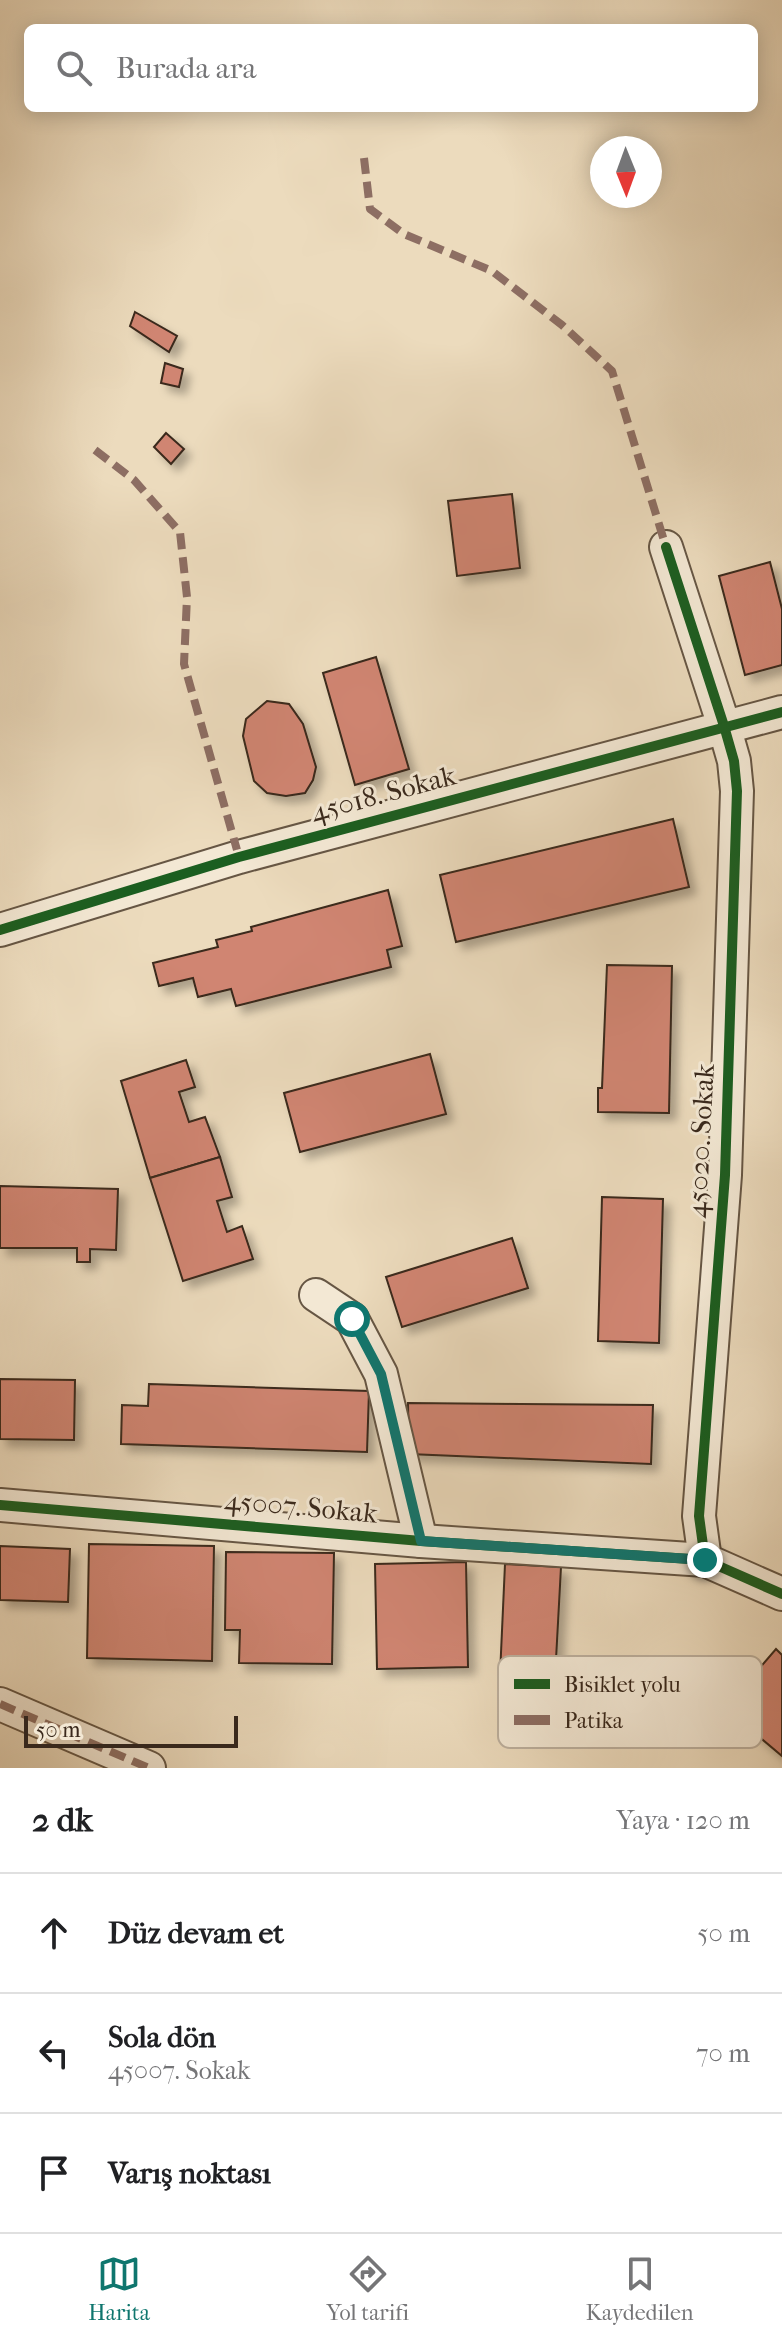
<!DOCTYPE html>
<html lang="tr">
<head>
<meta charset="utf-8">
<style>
	:root { --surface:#fff; --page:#f6f6f6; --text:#202124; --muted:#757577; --line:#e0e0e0; --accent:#0f766e }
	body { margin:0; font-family:"IM FELL French Canon",serif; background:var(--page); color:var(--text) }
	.compass { position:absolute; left:590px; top:136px; width:72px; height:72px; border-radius:50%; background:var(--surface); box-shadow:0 4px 20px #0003; rotate:179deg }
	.scale { position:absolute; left:24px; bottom:20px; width:214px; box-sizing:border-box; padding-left:8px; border:4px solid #3a291c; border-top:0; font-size:22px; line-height:28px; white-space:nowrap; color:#3a291c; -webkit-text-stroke:6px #f3e8d4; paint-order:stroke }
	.stop { position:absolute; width:24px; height:24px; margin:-18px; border:6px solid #0f766e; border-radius:50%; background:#fff }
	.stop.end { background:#0f766e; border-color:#fff; box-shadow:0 2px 8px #0008 }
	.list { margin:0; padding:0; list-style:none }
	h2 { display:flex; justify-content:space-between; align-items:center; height:104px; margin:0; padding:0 32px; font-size:34px }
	h2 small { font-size:26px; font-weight:400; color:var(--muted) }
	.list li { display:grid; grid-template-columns:52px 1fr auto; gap:24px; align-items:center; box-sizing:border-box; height:120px; padding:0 32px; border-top:2px solid var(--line) }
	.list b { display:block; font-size:30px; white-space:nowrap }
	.list p { margin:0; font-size:26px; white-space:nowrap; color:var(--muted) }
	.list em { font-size:26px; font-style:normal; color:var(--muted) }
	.icon { flex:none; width:44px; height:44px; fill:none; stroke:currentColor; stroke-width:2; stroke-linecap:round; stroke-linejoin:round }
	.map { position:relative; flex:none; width:782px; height:1768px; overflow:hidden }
	.search { position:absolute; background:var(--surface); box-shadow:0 4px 20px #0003; left:24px; right:24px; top:24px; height:88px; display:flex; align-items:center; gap:20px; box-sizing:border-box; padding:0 28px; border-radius:12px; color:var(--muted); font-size:30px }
	.sheet { height:464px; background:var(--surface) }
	nav { display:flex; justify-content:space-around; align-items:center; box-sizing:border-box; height:112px; border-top:2px solid var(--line); background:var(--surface); font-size:22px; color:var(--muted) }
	nav a { display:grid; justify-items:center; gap:4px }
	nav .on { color:var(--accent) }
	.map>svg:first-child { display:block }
	.building { fill:#d08572; stroke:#3a291c; stroke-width:2; filter:url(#shadow) }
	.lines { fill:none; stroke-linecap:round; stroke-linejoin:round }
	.minor-casing { stroke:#665644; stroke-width:36 }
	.minor { stroke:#f3e8d4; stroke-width:32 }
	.quiet { stroke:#8d6e63; stroke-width:8; stroke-dasharray:16 8; stroke-linecap:butt }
	.cycleway-casing { stroke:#f3e8d4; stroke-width:15 }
	.cycleway { stroke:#1b5e20; stroke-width:10 }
	.route { stroke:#0f766e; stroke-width:10 }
	.labels { text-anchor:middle; stroke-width:6; stroke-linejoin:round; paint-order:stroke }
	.street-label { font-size:28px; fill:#3a291c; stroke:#f3e8d4 }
	.key { fill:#f3e8d4; stroke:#bcaf9d; stroke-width:2 }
	.key-label { font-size:22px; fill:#3a291c }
</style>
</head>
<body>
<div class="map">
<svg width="782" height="1768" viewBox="0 0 782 1768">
	<defs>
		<filter id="shadow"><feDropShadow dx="7" dy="7" stdDeviation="4" flood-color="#0004"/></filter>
	</defs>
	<rect width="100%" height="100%" fill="#ecdbbd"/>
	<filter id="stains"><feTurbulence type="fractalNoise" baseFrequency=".0025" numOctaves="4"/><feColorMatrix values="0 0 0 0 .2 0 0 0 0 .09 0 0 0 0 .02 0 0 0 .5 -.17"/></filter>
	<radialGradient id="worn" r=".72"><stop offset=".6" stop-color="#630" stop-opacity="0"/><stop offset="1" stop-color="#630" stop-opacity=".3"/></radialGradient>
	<g class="building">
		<path d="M135,312L177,336L169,352L130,326Z"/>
		<path d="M165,363L183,369L179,387L161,383Z"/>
		<path d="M166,433L184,449L171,464L154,447Z"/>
		<path d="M512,494L520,568L457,576L448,501Z"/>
		<path d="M770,562L782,609V665L745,675L719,576Z"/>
		<path d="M376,657L409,769L355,785L323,673Z"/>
		<path d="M267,701L289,704L303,724L316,767L313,780L305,793L286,796L267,793L254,781L243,736L246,719Z"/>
		<path d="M673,819L689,887L456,942L440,875Z"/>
		<path d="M388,890L402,946L387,950L391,967L236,1006L231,989L198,997L193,978L159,986L153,963L218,947L216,940L252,931L251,927Z"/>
		<path d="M607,965L672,966L669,1113L598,1112V1088H602Z"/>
		<path d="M430,1054L446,1114L300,1152L284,1093Z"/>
		<path d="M186,1060L195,1087L179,1092L189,1122L205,1117L220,1157L150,1178L121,1081Z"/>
		<path d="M220,1157L232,1197L217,1201L227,1232L242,1226L253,1259L183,1281L150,1178Z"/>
		<path d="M0,1186L118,1189L116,1250L90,1249V1262H77V1248H0Z"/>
		<path d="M602,1197L663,1199L659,1343L598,1341Z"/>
		<path d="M512,1238L528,1288L402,1327L386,1277Z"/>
		<path d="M0,1379L75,1380L74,1440L0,1439Z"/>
		<path d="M149,1384L369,1391L367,1452L121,1444L122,1405L148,1406Z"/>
		<path d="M408,1403L653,1405L651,1464L409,1454Z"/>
		<path d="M89,1544L214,1546L212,1661L87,1658Z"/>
		<path d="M0,1546L70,1549L68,1602L0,1600Z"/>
		<path d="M226,1552L334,1553L332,1664L239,1663L240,1630H225Z"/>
		<path d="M466,1562L468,1667L377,1669L375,1564Z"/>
		<path d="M505,1564L561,1567L555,1678L500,1675Z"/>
		<path d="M776,1649L782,1655V1756L726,1709L742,1689L738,1686L754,1667L758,1670Z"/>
	</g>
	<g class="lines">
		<g class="minor-casing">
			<g id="minor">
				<path d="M666,547L724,726L734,761L737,791L725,1175L699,1516L705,1560"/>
				<path d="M0,930L239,857L782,712"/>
				<path d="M316,1295L352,1319L381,1374L421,1541"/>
				<path d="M0,1505L421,1541L705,1560L782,1594"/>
				<path d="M0,1704L149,1768"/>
			</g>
		</g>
		<use href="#minor" class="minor"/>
		<g class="quiet">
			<path d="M364,158L370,209L404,234L492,271L562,325L612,371L666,547"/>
			<path d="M95,450L134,480L180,532L187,597L184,664L239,857"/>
			<path d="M0,1704L149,1768"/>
		</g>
		<g class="cycleway-casing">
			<g id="cycleway">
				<path d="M666,547L724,726L734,761L737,791L725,1175L699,1516L705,1560"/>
				<path d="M0,930L239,857L782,712"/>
				<path d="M0,1505L421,1541L705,1560L782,1594"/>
			</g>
		</g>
		<use href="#cycleway" class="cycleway"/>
	</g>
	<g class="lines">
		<path class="route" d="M352,1319L381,1374L421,1541L705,1560"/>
	</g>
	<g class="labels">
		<g class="street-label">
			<text transform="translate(383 793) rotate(-15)" y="10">45018. Sokak</text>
			<text transform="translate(700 1141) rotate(-87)" y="10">45020. Sokak</text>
			<text transform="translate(301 1506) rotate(5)" y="10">45007. Sokak</text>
		</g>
	</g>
	<rect x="498" y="1656" width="264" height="92" rx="12" class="key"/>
	<rect x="514" y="1679" width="36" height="10" fill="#1b5e20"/>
	<rect x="514" y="1715" width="36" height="10" fill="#8d6e63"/>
	<g class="key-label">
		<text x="564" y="1692">Bisiklet yolu</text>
		<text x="564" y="1728">Patika</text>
	</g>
	<rect width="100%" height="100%" filter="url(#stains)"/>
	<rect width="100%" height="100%" fill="url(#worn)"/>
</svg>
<svg class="compass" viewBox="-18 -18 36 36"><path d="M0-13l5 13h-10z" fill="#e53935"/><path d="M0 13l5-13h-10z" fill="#757577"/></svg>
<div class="scale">50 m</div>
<div class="stop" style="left:352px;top:1319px"></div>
<div class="stop end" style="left:705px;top:1560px"></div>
<div class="search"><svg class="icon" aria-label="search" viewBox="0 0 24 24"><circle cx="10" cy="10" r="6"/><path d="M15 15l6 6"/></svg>Burada ara</div>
</div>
<section class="sheet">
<h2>2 dk<small>Yaya · 120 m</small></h2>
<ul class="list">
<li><svg class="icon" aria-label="ahead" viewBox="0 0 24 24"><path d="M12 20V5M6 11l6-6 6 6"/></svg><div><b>Düz devam et</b></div><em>50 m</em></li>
<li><svg class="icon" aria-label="left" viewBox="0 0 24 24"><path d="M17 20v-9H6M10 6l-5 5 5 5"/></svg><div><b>Sola dön</b><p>45007. Sokak</p></div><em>70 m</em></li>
<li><svg class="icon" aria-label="arrive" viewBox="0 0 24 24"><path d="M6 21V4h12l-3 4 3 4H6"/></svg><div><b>Varış noktası</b></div></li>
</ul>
</section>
<nav>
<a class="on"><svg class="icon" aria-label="map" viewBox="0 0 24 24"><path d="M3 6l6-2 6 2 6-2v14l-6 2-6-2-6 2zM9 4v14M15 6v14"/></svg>Harita</a>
<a><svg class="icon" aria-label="directions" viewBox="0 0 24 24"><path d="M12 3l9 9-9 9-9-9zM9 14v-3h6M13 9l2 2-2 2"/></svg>Yol tarifi</a>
<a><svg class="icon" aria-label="saved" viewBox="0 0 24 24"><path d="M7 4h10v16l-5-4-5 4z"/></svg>Kaydedilen</a>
</nav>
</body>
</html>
